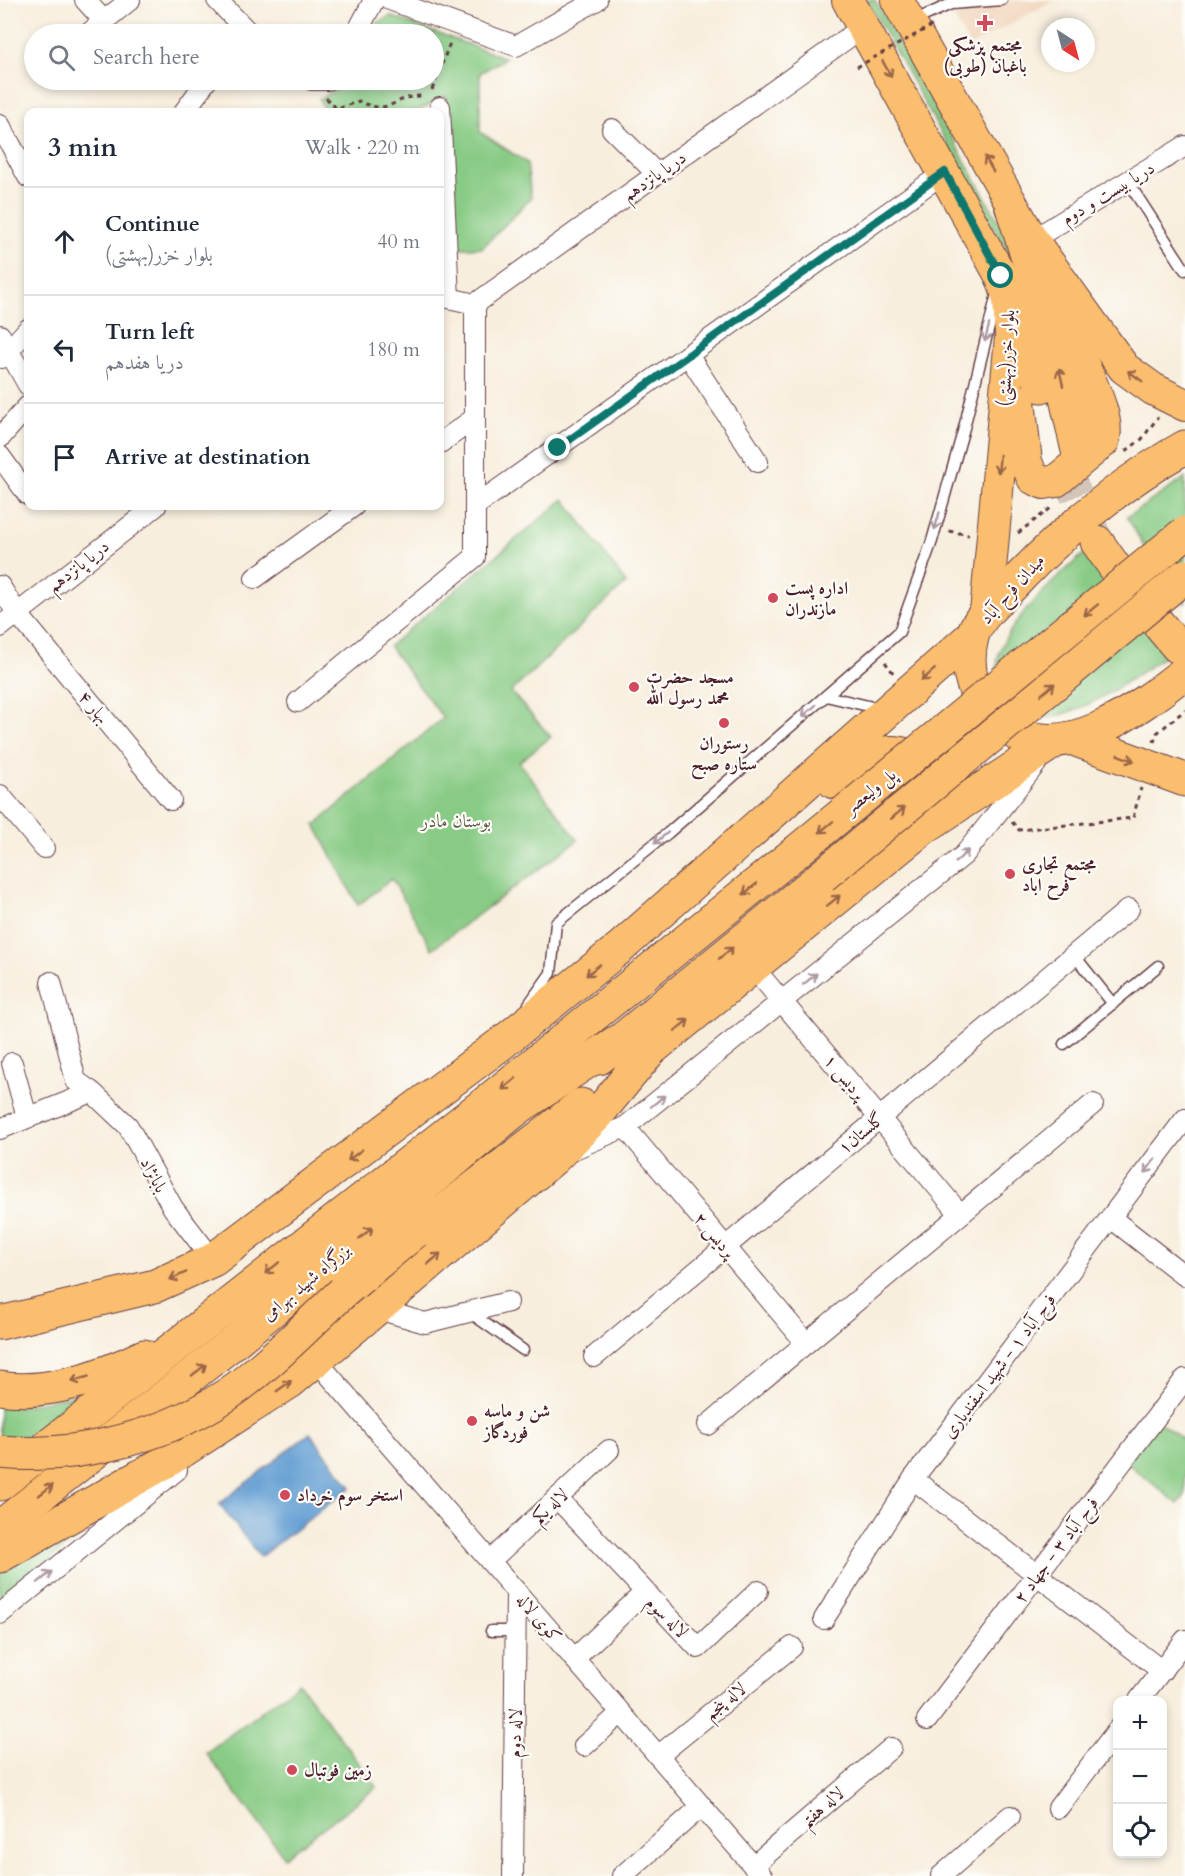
<!DOCTYPE html>
<html lang="en">
<head>
<meta charset="utf-8">
<style>
	:root { --surface:#fff; --page:#f6f6f7; --text:#1f2937; --muted:#747a83; --line:#e0e1e3 }
	body { margin:0; font-family:Cardo,Amiri,serif; background:var(--page); color:var(--text) }
	.controls { position:absolute; right:18px; bottom:18px; display:grid; overflow:hidden; border-radius:12px; box-shadow:0 3px 9px #0003 }
	.controls button { width:54px; height:54px; display:grid; place-items:center; padding:0; border:0; border-bottom:2px solid var(--line); background:var(--surface); color:var(--text); font:30px sans-serif }
	.compass { position:absolute; left:1041px; top:18px; width:54px; height:54px; border-radius:50%; background:var(--surface); box-shadow:0 3px 9px #0003; rotate:144deg }
	.stop { position:absolute; width:18px; height:18px; margin:-14px; border:4px solid #0f766e; border-radius:50%; background:#fff }
	.stop.end { background:#0f766e; border-color:#fff; box-shadow:0 2px 6px #0008 }
	.list { margin:0; padding:0; list-style:none }
	h2 { display:flex; justify-content:space-between; align-items:center; height:78px; margin:0; padding:0 24px; font-size:26px }
	h2 small { font-size:20px; font-weight:400; color:var(--muted) }
	.list li { display:grid; grid-template-columns:39px 1fr auto; gap:18px; align-items:center; box-sizing:border-box; height:108px; padding:0 24px; border-top:2px solid var(--line) }
	.list b { display:block; font-size:22px; white-space:nowrap }
	.list p { margin:0; font-size:20px; white-space:nowrap; color:var(--muted) }
	.list em { font-size:20px; font-style:normal; color:var(--muted) }
	.icon { flex:none; width:33px; height:33px; fill:none; stroke:currentColor; stroke-width:2; stroke-linecap:round; stroke-linejoin:round }
	.map { position:relative; flex:none; width:1185px; height:1876px; overflow:hidden }
	.search { position:absolute; background:var(--surface); box-shadow:0 3px 9px #0003; left:24px; top:24px; width:420px; height:66px; display:flex; align-items:center; gap:15px; box-sizing:border-box; padding:0 21px; border-radius:33px; color:var(--muted); font-size:22px }
	.panel { position:absolute; background:var(--surface); box-shadow:0 3px 9px #0003; left:24px; top:108px; width:420px; height:402px; border-radius:12px }
	.map>svg:first-child { display:block }
	.built { fill:#f2d5bd }
	.green { fill:#88cb85; stroke:#697558; stroke-width:1.5 }
	.water { fill:#639fd3; stroke:#565f7f; stroke-width:1.5 }
	.lines { fill:none; stroke-linecap:round; stroke-linejoin:round }
	.trunk-tunnel { stroke:#d4c5b9; stroke-width:33; stroke-dasharray:33 16; stroke-linecap:butt }
	.service-casing { stroke:#643e46; stroke-width:13 }
	.minor-casing { stroke:#643e46; stroke-width:22 }
	.primary-casing { stroke:#643e46; stroke-width:34 }
	.trunk-casing { stroke:#643e46; stroke-width:35 }
	.path { stroke:#643e46; stroke-width:3; stroke-dasharray:4.5 4.5; stroke-linecap:butt }
	.service { stroke:#fff; stroke-width:10 }
	.minor { stroke:#fff; stroke-width:20 }
	.primary { stroke:#fbbd6e; stroke-width:32 }
	.trunk { stroke:#fbbd6e; stroke-width:33 }
	.trunk-bridge-casing { stroke:#643e46; stroke-width:35; stroke-linecap:butt }
	.path-bridge { stroke:#643e46; stroke-width:3; stroke-dasharray:4.5 4.5; stroke-linecap:butt }
	.trunk-bridge { stroke:#fbbd6e; stroke-width:33 }
	.oneway { stroke:#9a6649 }
	.oneway2 { stroke:#ae9aa0 }
	.route { stroke:#0f766e; stroke-width:8 }
	.poi-dot { fill:#d1495b; stroke:#fdfcf7; stroke-width:2 }
	.labels { text-anchor:middle; stroke-width:4.5; stroke-linejoin:round; paint-order:stroke }
	.poi-label { font-size:18px; font-weight:bold; fill:#4a1f2b; stroke:#fdfcf7; text-anchor:start }
	.street-label { font-size:18px; fill:#4a1f2b; stroke:#fdfcf7 }
	.park-label { font-size:18px; fill:#605b4a; stroke:#fdfcf7 }
</style>
</head>
<body>
<div class="map">
<svg width="1185" height="1876" viewBox="0 0 1185 1876">
	<rect width="100%" height="100%" fill="#fdfcf7"/>
	<filter id="ink" filterUnits="userSpaceOnUse"><feTurbulence type="fractalNoise" baseFrequency=".0167" numOctaves="2"/><feDisplacementMap in="SourceGraphic" scale="12" xChannelSelector="R" yChannelSelector="G"/><feConvolveMatrix kernelMatrix="1 2 1 2 8 2 1 2 1" color-interpolation-filters="sRGB"/></filter>
	<filter id="wash" filterUnits="userSpaceOnUse"><feTurbulence type="fractalNoise" baseFrequency=".008" numOctaves="4" result="noise"/><feDisplacementMap in="SourceGraphic" scale="24" xChannelSelector="R" yChannelSelector="G"/><feGaussianBlur stdDeviation="1.35" result="paint"/><feColorMatrix in="noise" values="0 0 0 0 0 0 0 0 0 0 0 0 0 0 0 0 0 1.4 0 .05"/><feComposite in="paint" operator="in"/></filter>
	<g filter="url(#wash)">
		<rect width="100%" height="100%" fill="#f7eedd"/>
		<path class="built" d="M944,0H1054L970,46Z"/>
		<g class="green">
			<path d="M867,0H875L1017,254L1011,258Z"/>
			<path d="M390,16L506,58L480,73V132L527,163L531,198L482,248H455L446,96L415,112H326L319,99L354,80H434V34H371L375,24Z"/>
			<path d="M1185,478V603L1160,574L1127,517Z"/>
			<path d="M564,499L626,583L511,692L551,737L519,762L578,840L432,949L392,879L358,905L315,825L443,718L389,646Z"/>
			<path d="M1089,549L1168,654C1129,680 1086,715 1038,719C1027,720 1013,710 1009,701C1002,689 994,671 998,657C1007,620 1061,574 1089,549Z"/>
			<path d="M79,1394L0,1459V1404L18,1407Z"/>
			<path d="M1159,1422L1185,1441V1495L1178,1504L1127,1463Z"/>
			<path d="M137,1489L0,1599V1563Z"/>
			<path d="M299,1683L377,1787L284,1857L206,1753Z"/>
		</g>
		<path class="water" d="M310,1433L351,1487L260,1557L219,1504Z"/>
	</g>
	<g filter="url(#ink)">
		<g class="lines">
			<path class="trunk-tunnel" d="M1063,466L1097,541"/>
			<g class="service-casing">
				<g id="service">
					<path d="M913,21L951,4L1002,0"/>
					<path d="M1128,182L1185,270"/>
					<path d="M826,696L881,709"/>
					<path d="M1074,955L1113,1004"/>
					<path d="M529,1004L551,973L556,923L668,833L899,632L932,541L964,428L997,294"/>
					<path d="M1064,1044L1158,966"/>
					<path d="M469,1312L523,1350"/>
					<path d="M491,1631H517"/>
				</g>
			</g>
			<g class="minor-casing">
				<g id="minor">
					<path d="M85,0L104,21"/>
					<path d="M217,0L250,34"/>
					<path d="M390,0L516,46L597,0"/>
					<path d="M88,34L130,0"/>
					<path d="M356,34L374,0"/>
					<path d="M312,80H328"/>
					<path d="M440,107L449,298"/>
					<path d="M184,112L207,80"/>
					<path d="M0,125L28,177"/>
					<path d="M612,129L657,174"/>
					<path d="M1032,240L1185,146"/>
					<path d="M440,296L475,304L863,27"/>
					<path d="M0,335L28,385"/>
					<path d="M688,355L758,462"/>
					<path d="M2,358L28,329"/>
					<path d="M0,438L28,406"/>
					<path d="M440,443L475,418"/>
					<path d="M0,456L28,495"/>
					<path d="M475,506L945,172"/>
					<path d="M255,578L354,506"/>
					<path d="M0,586L17,613L171,800"/>
					<path d="M0,627L156,506"/>
					<path d="M298,702L475,557V304"/>
					<path d="M0,795L44,848"/>
					<path d="M753,967L960,1214"/>
					<path d="M51,982L76,1081L92,1092"/>
					<path d="M12,1063L27,1117"/>
					<path d="M625,1127L806,1343"/>
					<path d="M0,1129L92,1092L128,1126L173,1208L213,1260"/>
					<path d="M572,1150L625,1127L964,855L1036,764"/>
					<path d="M1111,1218L1185,1276"/>
					<path d="M378,1309L425,1323L508,1302"/>
					<path d="M594,1357L1129,909"/>
					<path d="M316,1360L762,1876"/>
					<path d="M708,1425L1093,1104"/>
					<path d="M913,1479L1162,1671"/>
					<path d="M557,1498L698,1648L758,1591"/>
					<path d="M490,1561L609,1450"/>
					<path d="M0,1614L177,1470"/>
					<path d="M824,1619L913,1479L1185,1119"/>
					<path d="M574,1659L645,1592"/>
					<path d="M1139,1700L1185,1640"/>
					<path d="M927,1720L1185,1379"/>
					<path d="M584,1746L621,1713"/>
					<path d="M658,1756L792,1647"/>
					<path d="M1058,1808L1118,1729"/>
					<path d="M753,1866L891,1748"/>
					<path d="M513,1876L516,1591"/>
					<path d="M622,1876L702,1806"/>
					<path d="M941,1876L1010,1816"/>
				</g>
			</g>
			<g class="primary-casing">
				<g id="primary">
					<path d="M848,0L1001,276L1009,298L1011,337L986,613"/>
					<path d="M897,0L1032,240L1124,368L1153,389L1185,405"/>
					<path d="M1019,401L1026,462L1033,478L1044,483L1056,481L1103,442C1112,418 1085,373 1076,348C1070,331 1068,311 1064,292"/>
				</g>
			</g>
			<g class="trunk-casing">
				<g id="trunk">
					<path d="M1011,204L1051,332L1079,455"/>
					<path d="M1009,298L1030,344L1041,386"/>
					<path d="M1185,447C1119,484 1059,535 1008,590C995,603 977,619 972,637C965,665 971,687 986,710C991,716 997,721 1003,725C1060,770 1139,708 1185,672"/>
					<path d="M1097,542L1135,596L1177,646"/>
					<path d="M1071,738L1185,780"/>
					<path d="M834,782C843,775 853,764 864,759C906,739 942,767 932,812"/>
					<path d="M599,1058L821,877"/>
					<path d="M631,1066L922,829L1052,743"/>
					<path d="M421,1229L581,1105"/>
					<path d="M343,1292L436,1214"/>
					<path d="M0,1323L155,1286L213,1260L502,1043L621,947L972,636"/>
					<path d="M0,1388C46,1396 103,1376 144,1356"/>
					<path d="M0,1484L484,1104L796,852"/>
					<path d="M0,1527L229,1346L518,1108L615,1043"/>
					<path d="M0,1556L165,1462L291,1381L553,1159L596,1116L648,1053"/>
				</g>
			</g>
			<g class="path">
				<path d="M432,90L451,40"/>
				<path d="M326,98L337,109L359,101C391,118 394,94 425,96"/>
				<path d="M1126,451L1142,439L1158,417"/>
				<path d="M949,531L969,535"/>
				<path d="M1018,533L1051,508"/>
				<path d="M885,662L894,674"/>
				<path d="M1154,742L1157,733L1185,710"/>
				<path d="M1012,822L1019,830L1133,818L1141,788"/>
			</g>
			<use href="#service" class="service"/>
			<use href="#minor" class="minor"/>
			<use href="#primary" class="primary"/>
			<use href="#trunk" class="trunk"/>
			<g class="trunk-bridge-casing">
				<g id="trunk-bridge">
					<path d="M796,852L1185,533"/>
					<path d="M821,877L1185,576"/>
					<path d="M0,1452C80,1460 173,1435 238,1387C275,1359 309,1324 343,1292"/>
				</g>
			</g>
			<path class="path-bridge" d="M857,67L935,24"/>
			<use href="#trunk-bridge" class="trunk-bridge"/>
		</g>
		<defs><path id="oneway-shaft" d="M-6 0H5M1.5-3L5.5 0L1.5 3" fill="none" stroke-width="1.6" stroke-linecap="round" stroke-linejoin="round" transform="scale(1.5)"/></defs>
		<g class="oneway">
			<use href="#oneway-shaft" transform="translate(887 69) rotate(61)"/>
			<use href="#oneway-shaft" transform="translate(989 164) rotate(-119)"/>
			<use href="#oneway-shaft" transform="translate(1135 376) rotate(-144)"/>
			<use href="#oneway-shaft" transform="translate(1061 377) rotate(-103)"/>
			<use href="#oneway-shaft" transform="translate(999 464) rotate(95)"/>
			<use href="#oneway-shaft" transform="translate(1091 610) rotate(141)"/>
			<use href="#oneway-shaft" transform="translate(928 675) rotate(139)"/>
			<use href="#oneway-shaft" transform="translate(1048 689) rotate(-40)"/>
			<use href="#oneway-shaft" transform="translate(1126 758) rotate(20)"/>
			<use href="#oneway-shaft" transform="translate(898 813) rotate(-40)"/>
			<use href="#oneway-shaft" transform="translate(826 827) rotate(141)"/>
			<use href="#oneway-shaft" transform="translate(750 889) rotate(141)"/>
			<use href="#oneway-shaft" transform="translate(833 901) rotate(-39)"/>
			<use href="#oneway-shaft" transform="translate(726 953) rotate(-39)"/>
			<use href="#oneway-shaft" transform="translate(593 970) rotate(141)"/>
			<use href="#oneway-shaft" transform="translate(682 1025) rotate(-39)"/>
			<use href="#oneway-shaft" transform="translate(509 1084) rotate(141)"/>
			<use href="#oneway-shaft" transform="translate(355 1155) rotate(143)"/>
			<use href="#oneway-shaft" transform="translate(366 1233) rotate(-40)"/>
			<use href="#oneway-shaft" transform="translate(434 1259) rotate(-40)"/>
			<use href="#oneway-shaft" transform="translate(272 1268) rotate(141)"/>
			<use href="#oneway-shaft" transform="translate(178 1276) rotate(156)"/>
			<use href="#oneway-shaft" transform="translate(199 1370) rotate(-38)"/>
			<use href="#oneway-shaft" transform="translate(80 1379) rotate(164)"/>
			<use href="#oneway-shaft" transform="translate(284 1386) rotate(-35)"/>
			<use href="#oneway-shaft" transform="translate(46 1490) rotate(-38)"/>
		</g>
		<g class="oneway2">
			<use href="#oneway-shaft" transform="translate(987 333) rotate(104)"/>
			<use href="#oneway-shaft" transform="translate(937 521) rotate(106)"/>
			<use href="#oneway-shaft" transform="translate(809 711) rotate(139)"/>
			<use href="#oneway-shaft" transform="translate(661 838) rotate(141)"/>
			<use href="#oneway-shaft" transform="translate(962 856) rotate(-44)"/>
			<use href="#oneway-shaft" transform="translate(810 979) rotate(-39)"/>
			<use href="#oneway-shaft" transform="translate(658 1101) rotate(-39)"/>
			<use href="#oneway-shaft" transform="translate(1150 1166) rotate(127)"/>
			<use href="#oneway-shaft" transform="translate(45 1577) rotate(-39)"/>
		</g>
	</g>
	<g class="lines" filter="url(#ink)">
		<path class="route" d="M558,448L945,172L1001,276"/>
	</g>
	<g class="poi-dot">
		<path d="M982 14h6v6h6v6h-6v6h-6v-6h-6v-6h6z"/>
		<circle cx="773" cy="598" r="6"/>
		<circle cx="634" cy="687" r="6"/>
		<circle cx="724" cy="723" r="6"/>
		<circle cx="1010" cy="874" r="6"/>
		<circle cx="472" cy="1421" r="6"/>
		<circle cx="285" cy="1495" r="6"/>
		<circle cx="292" cy="1770" r="6"/>
	</g>
	<g class="labels">
		<g class="poi-label">
			<text x="985" y="51" text-anchor="middle">مجتمع پزشکی<tspan x="985" dy="21">باغبان (طوبی)</tspan></text>
			<text x="785" y="594">اداره پست<tspan x="785" dy="21">مازندران</tspan></text>
			<text x="646" y="683">مسجد حضرت<tspan x="646" dy="21">محمد رسول الله</tspan></text>
			<text x="724" y="749" text-anchor="middle">رستوران<tspan x="724" dy="21">ستاره صبح</tspan></text>
			<text x="1022" y="870">مجتمع تجاری<tspan x="1022" dy="21">فرح اباد</tspan></text>
			<text x="484" y="1417">شن و ماسه<tspan x="484" dy="21">فوردگاز</tspan></text>
			<text x="297" y="1501">استخر سوم خرداد</text>
			<text x="304" y="1776">زمین فوتبال</text>
		</g>
		<g class="street-label">
			<text transform="translate(654 176) rotate(-35)" y="6">دریا پانزدهم</text>
			<text transform="translate(1108 193) rotate(-31)" y="6">دریا بیست و دوم</text>
			<text transform="translate(1006 358) rotate(-87)" y="6">بلوار خزر(بهشتی)</text>
			<text transform="translate(78 566) rotate(-38)" y="6">دریا پانزدهم</text>
			<text transform="translate(1012 589) rotate(-48)" y="6">میدان فرح آباد</text>
			<text transform="translate(94 707) rotate(50)" y="6">بهار ۴</text>
			<text transform="translate(870 791) rotate(-39)" y="6">پل ولیعصر</text>
			<text transform="translate(845 1077) rotate(50)" y="6">پردیس ۱</text>
			<text transform="translate(861 1133) rotate(-40)" y="6">گلستان۱</text>
			<text transform="translate(154 1175) rotate(62)" y="6">بابانژاد</text>
			<text transform="translate(715 1235) rotate(50)" y="6">پردیس ۲</text>
			<text transform="translate(306 1282) rotate(-40)" y="6">بزرگراه شهید بهرامی</text>
			<text transform="translate(999 1366) rotate(-53)" y="6">فرح آباد ۱ - شهید اسفندیاری</text>
			<text transform="translate(550 1506) rotate(-43)" y="6">لاله یکم</text>
			<text transform="translate(1056 1550) rotate(-53)" y="6">فرح آباد ۳ - جهاد ۲</text>
			<text transform="translate(667 1617) rotate(44)" y="6">لاله سوم</text>
			<text transform="translate(539 1618) rotate(49)" y="6">کوی لاله</text>
			<text transform="translate(725 1701) rotate(-39)" y="6">لاله پنجم</text>
			<text transform="translate(515 1733) rotate(-89)" y="6">لاله دوم</text>
			<text transform="translate(822 1807) rotate(-41)" y="6">لاله هفتم</text>
		</g>
		<g class="park-label">
			<text x="456" y="827">بوستان مادر</text>
		</g>
	</g>
</svg>
<div class="controls">
<button>+</button>
<button>−</button>
<button><svg class="icon" aria-label="locate" viewBox="0 0 24 24"><circle cx="12" cy="12" r="6"/><path d="M12 2v4M12 18v4M2 12h4M18 12h4"/></svg></button>
</div>
<svg class="compass" viewBox="-18 -18 36 36"><path d="M0-13l5 13h-10z" fill="#e53935"/><path d="M0 13l5-13h-10z" fill="#747a83"/></svg>
<div class="stop" style="left:1001px;top:276px"></div>
<div class="stop end" style="left:558px;top:448px"></div>
<div class="search"><svg class="icon" aria-label="search" viewBox="0 0 24 24"><circle cx="10" cy="10" r="6"/><path d="M15 15l6 6"/></svg>Search here</div>
<section class="panel">
<h2>3 min<small>Walk · 220 m</small></h2>
<ul class="list">
<li><svg class="icon" aria-label="ahead" viewBox="0 0 24 24"><path d="M12 20V5M6 11l6-6 6 6"/></svg><div><b>Continue</b><p>بلوار خزر(بهشتی)</p></div><em>40 m</em></li>
<li><svg class="icon" aria-label="left" viewBox="0 0 24 24"><path d="M17 20v-9H6M10 6l-5 5 5 5"/></svg><div><b>Turn left</b><p>دریا هفدهم</p></div><em>180 m</em></li>
<li><svg class="icon" aria-label="arrive" viewBox="0 0 24 24"><path d="M6 21V4h12l-3 4 3 4H6"/></svg><div><b>Arrive at destination</b></div></li>
</ul>
</section>
</div>
</body>
</html>
